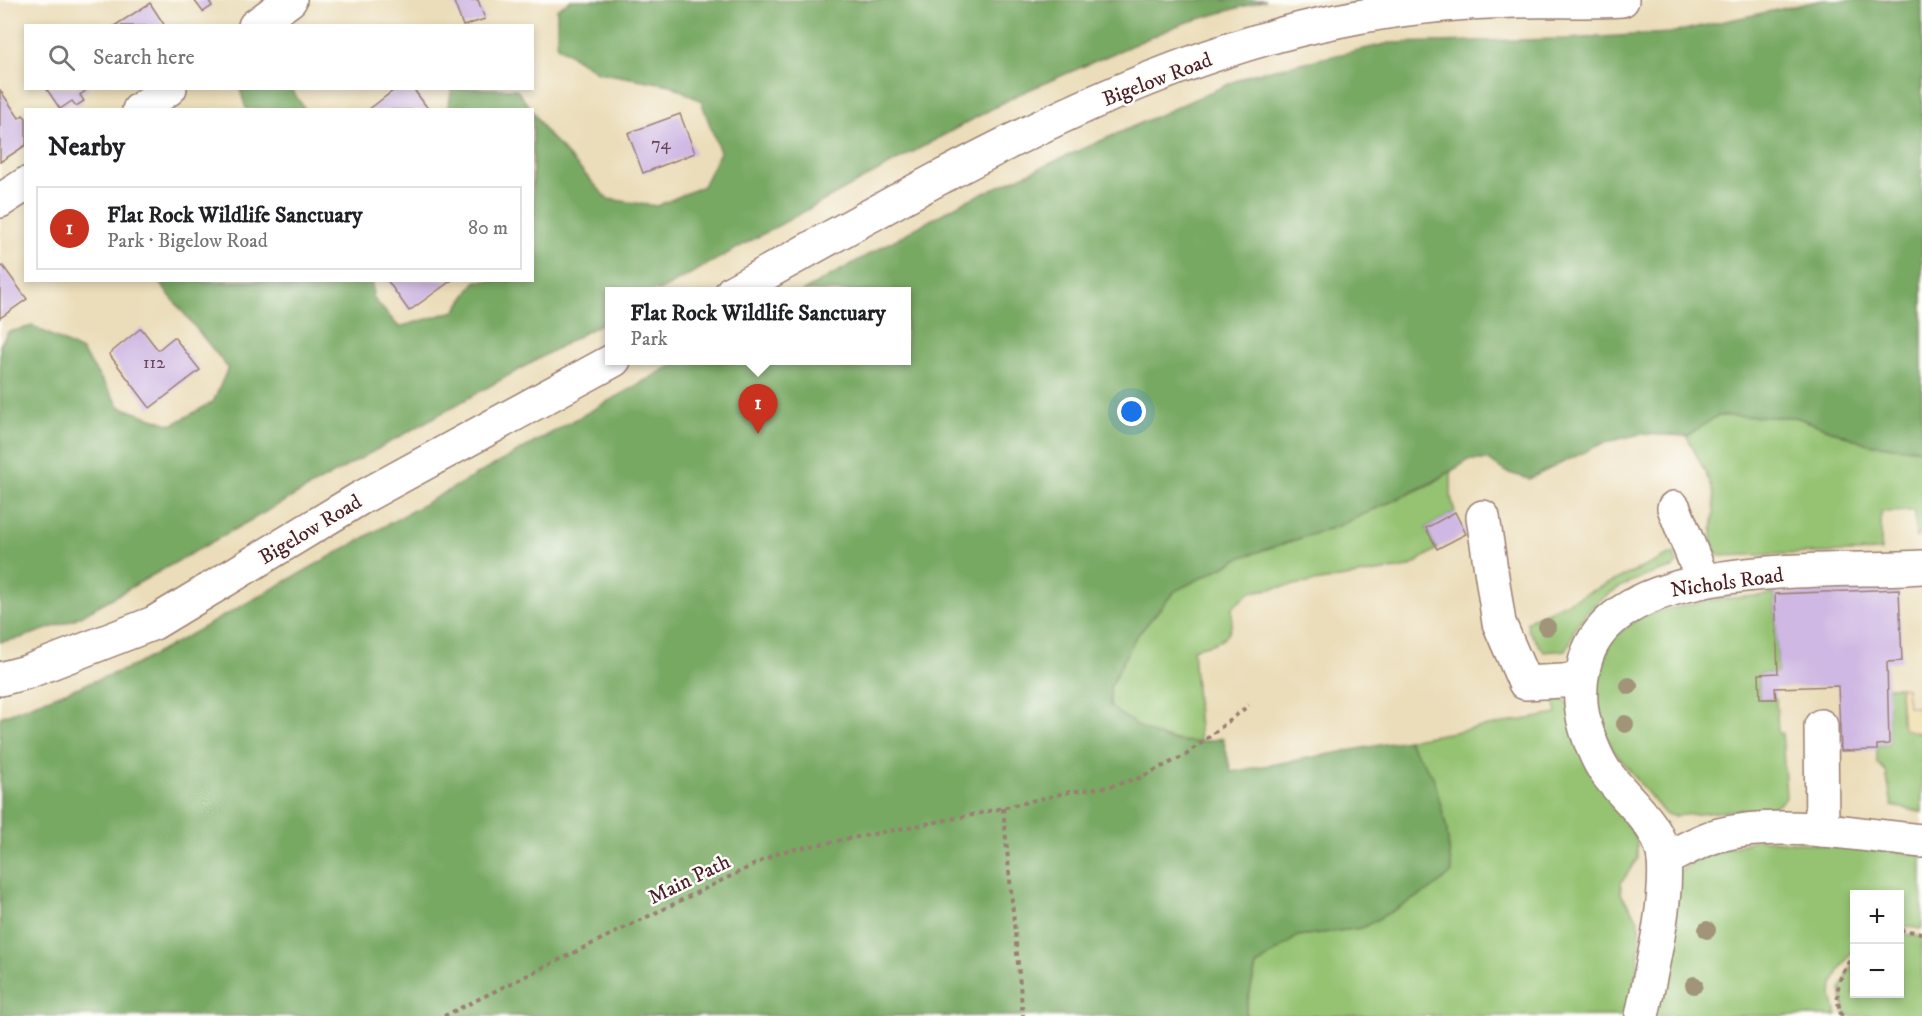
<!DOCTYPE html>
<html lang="en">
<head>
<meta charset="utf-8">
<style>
	:root { --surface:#fff; --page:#f2f2f2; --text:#202124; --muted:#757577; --line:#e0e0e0; --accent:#c8321e }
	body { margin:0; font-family:"IM FELL DW Pica",serif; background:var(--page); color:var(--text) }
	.controls { position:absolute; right:18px; bottom:18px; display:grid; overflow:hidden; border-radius:0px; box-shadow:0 3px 9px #0003 }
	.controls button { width:54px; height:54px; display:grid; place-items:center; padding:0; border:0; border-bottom:2px solid var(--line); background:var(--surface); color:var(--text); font:30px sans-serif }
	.you { position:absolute; left:1132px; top:412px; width:21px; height:21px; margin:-15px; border:4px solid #fff; border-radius:50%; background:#1a73e8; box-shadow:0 0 0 9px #1a73e833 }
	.badge { display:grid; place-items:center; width:39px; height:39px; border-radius:50%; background:var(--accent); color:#fff; font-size:20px; font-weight:700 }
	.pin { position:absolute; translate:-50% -50px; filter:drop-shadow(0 2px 3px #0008) }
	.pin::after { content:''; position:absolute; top:32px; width:21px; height:18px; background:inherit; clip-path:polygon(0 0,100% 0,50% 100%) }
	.popup { position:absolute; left:605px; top:287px; width:306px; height:78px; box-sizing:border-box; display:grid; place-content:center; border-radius:0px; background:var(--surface); filter:drop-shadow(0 2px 4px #0005); font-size:20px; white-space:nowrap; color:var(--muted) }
	.popup b { font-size:22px; color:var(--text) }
	.popup::after { content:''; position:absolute; left:50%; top:100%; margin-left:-12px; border:12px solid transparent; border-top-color:var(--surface) }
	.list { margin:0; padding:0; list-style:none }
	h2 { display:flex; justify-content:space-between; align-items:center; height:78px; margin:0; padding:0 24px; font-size:26px }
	h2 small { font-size:20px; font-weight:400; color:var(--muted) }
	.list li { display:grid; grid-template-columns:39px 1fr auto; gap:18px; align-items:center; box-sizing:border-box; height:84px; margin:0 12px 12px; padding:0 12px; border:2px solid var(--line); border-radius:0px }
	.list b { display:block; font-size:22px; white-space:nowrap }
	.list p { margin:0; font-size:20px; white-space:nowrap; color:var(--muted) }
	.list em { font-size:20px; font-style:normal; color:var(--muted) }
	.icon { flex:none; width:33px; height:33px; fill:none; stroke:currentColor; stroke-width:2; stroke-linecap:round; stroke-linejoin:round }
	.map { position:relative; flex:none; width:1922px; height:1016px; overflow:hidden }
	.search { position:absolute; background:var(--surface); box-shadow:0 3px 9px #0003; left:24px; top:24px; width:510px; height:66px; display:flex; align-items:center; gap:15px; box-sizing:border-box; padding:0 21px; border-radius:0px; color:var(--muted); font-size:22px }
	.panel { position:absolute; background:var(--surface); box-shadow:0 3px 9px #0003; left:24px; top:108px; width:510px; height:174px; border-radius:0px }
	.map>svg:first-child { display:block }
	.green { fill:#95c372; stroke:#70714e; stroke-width:1.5 }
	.forest { fill:#78a964; stroke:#616448; stroke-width:1.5 }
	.sand { fill:#eeda9e; stroke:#9c7c64; stroke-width:1.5 }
	.building { fill:#cfb8e3 }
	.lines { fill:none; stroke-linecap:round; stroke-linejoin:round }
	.minor-casing { stroke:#9a7e72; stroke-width:36 }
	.path { stroke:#9a7e72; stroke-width:4; stroke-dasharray:4.5 4.5; stroke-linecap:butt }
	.minor { stroke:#fff; stroke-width:33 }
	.tree { fill:#a19479 }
	.labels { text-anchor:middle; stroke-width:5; stroke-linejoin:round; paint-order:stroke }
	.number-label { font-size:18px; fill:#6b4559 }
	.street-label { font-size:21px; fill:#4a1f2b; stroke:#fdfcf7 }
</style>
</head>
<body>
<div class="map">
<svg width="1922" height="1016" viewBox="0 0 1922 1016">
	<rect width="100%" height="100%" fill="#fdfcf7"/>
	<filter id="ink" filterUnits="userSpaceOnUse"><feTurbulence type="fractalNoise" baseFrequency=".0167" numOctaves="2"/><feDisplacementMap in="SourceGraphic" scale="12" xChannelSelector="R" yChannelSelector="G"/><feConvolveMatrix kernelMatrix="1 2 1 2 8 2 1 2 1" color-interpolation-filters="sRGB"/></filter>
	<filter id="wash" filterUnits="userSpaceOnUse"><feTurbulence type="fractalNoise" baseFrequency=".008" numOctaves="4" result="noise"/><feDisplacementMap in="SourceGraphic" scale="24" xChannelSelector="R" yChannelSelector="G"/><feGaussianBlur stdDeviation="1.35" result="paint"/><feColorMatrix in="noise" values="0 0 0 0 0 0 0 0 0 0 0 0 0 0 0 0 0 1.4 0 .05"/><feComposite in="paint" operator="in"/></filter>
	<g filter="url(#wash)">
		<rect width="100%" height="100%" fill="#ebddb9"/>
		<g class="green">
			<path d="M1717,416L1796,417L1868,444L1922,450V533L1916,538L1915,511L1881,512V551L1719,556C1705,540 1717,515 1714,496C1711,479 1694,452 1687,436Z"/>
			<path d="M1451,471V497L1455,512L1426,528L1437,549L1409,567L1250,592L1232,608C1234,641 1222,641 1193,649L1200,743C1156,739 1144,733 1110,706V688L1135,638L1175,591L1242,557L1338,526L1433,483Z"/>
			<path d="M1674,553L1677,564L1672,568C1634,578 1600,591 1577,625C1572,633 1571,642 1566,650L1544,652L1528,630L1527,622L1531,619Z"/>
			<path d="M1775,594L1778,673L1759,674L1760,699H1776L1778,733H1782L1786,798L1774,807L1674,816L1665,814L1613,750L1602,726L1597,701V679L1612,639L1644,614L1713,600Z"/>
			<path d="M1887,687H1900L1901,722L1917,733H1922V812L1892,806L1886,771L1877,763V745L1889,744Z"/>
			<path d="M1557,696L1567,702L1637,841V859L1621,883V894L1638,919L1640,942L1631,1016H1246V1009L1256,966L1298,936L1362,928L1452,873L1446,826L1434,778L1407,740L1557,714L1554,698Z"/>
			<path d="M1758,839L1922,854V929L1900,925V894H1854V948L1839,971L1833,984L1832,996L1837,1016H1652L1679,872L1695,860Z"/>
			<path d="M1900,933L1922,937V1016H1845L1841,988L1854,961V994H1900Z"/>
		</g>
		<g class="forest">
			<path d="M571,0H1266L1181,24L1017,95L659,291L610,292L609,319L73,620L21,638L0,642V345L8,332L33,326L82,351L120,407L172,425L213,402L228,368L158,281H372L373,298L399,327L455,311L476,281L532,280L533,112L546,132L608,199L657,206L703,186L720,152L701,101L671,85L597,72L557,46V9Z"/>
			<path d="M1822,0H1922V450L1868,444L1796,417L1717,416L1687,436L1640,434L1603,443L1529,479L1506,472L1488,460H1469L1433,482L1338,526L1242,557L1175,591L1135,638L1110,687V706C1149,737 1173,749 1223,738L1231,772L1407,740L1434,778L1446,826L1452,873L1430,890L1362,928L1298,936L1256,966L1246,1009V1016H0V717L136,665L680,361L906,360V292L803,291L961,203L1249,75L1390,43L1565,39L1670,33Z"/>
			<path d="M452,88L516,89L531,109H448Z"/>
			<path d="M240,89H291L305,109H246Z"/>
		</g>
		<path class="sand" d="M1900,687L1906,688L1908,706L1922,708V733L1903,729Z"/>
		<g id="blocks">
			<g class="building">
				<path d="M194,0H211L209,1L212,6L203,12Z"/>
				<path d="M459,0H478L485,19L463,26L454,2Z"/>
				<path d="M150,3L165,26H114Z"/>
				<path d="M46,88H89L80,95L84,101L76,106L72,101L60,109Z"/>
				<path d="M393,88H418L415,91L429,110H368L394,90Z"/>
				<path d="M0,90L19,118L23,115L26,118V145L0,162Z"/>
				<path d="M680,114L695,153L643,173L628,133Z"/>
				<path d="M3,266L27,299L0,318V268Z"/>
				<path d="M387,280H452L409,311Z"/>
				<path d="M141,328L158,350L174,337L200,370L150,408L109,354Z"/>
				<path d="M1455,512L1466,534L1437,549L1426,528Z"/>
				<path d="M1899,589L1902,661L1887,662L1889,744L1877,745V750L1841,751L1838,686L1775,688L1776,699H1760L1759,674L1778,673L1775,594Z"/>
			</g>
		</g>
	</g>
	<g filter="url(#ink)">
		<use href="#blocks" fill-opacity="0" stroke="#9a7e72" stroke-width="1.5"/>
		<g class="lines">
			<g class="minor-casing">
				<g id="minor">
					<path d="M255,26L290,0"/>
					<path d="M139,110L170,88"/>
					<path d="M0,201L26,184"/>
					<path d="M732,292C920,189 1125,64 1337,21C1395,9 1458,2 1517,1C1552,0 1587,2 1622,0"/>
					<path d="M1674,508L1703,581"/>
					<path d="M1483,517L1499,623L1525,683L1581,680"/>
					<path d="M0,679L27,672L154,623L359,499L614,360"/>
					<path d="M1821,726L1822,830"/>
					<path d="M1664,860C1682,851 1700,840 1719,835C1785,819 1855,835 1922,841"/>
					<path d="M1642,1016C1651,971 1668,904 1664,859C1660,824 1626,800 1607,774C1597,761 1591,744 1586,729C1580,709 1579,686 1584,666C1607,554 1834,574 1922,567"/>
				</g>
			</g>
			<g class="path">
				<path d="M1003,808L1023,1016"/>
				<path d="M1900,930L1922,933"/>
				<path d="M444,1016L780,852L977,814L1069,792L1108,787L1139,778L1186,755L1249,705"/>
				<path d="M1842,1016C1832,991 1840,975 1854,954"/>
			</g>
			<use href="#minor" class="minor"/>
		</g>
		<g class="tree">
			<circle cx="1547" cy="627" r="9"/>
			<circle cx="1629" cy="686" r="9"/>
			<circle cx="1625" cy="724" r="9"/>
			<circle cx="1707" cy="930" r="9"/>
			<circle cx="1694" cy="985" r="9"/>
		</g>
	</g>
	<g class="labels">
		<g class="number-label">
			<text x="661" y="149">74</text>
			<text x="154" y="368">112</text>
		</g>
		<g class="street-label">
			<text transform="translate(1157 79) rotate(-21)" y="7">Bigelow Road</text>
			<text transform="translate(310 529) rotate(-31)" y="7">Bigelow Road</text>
			<text transform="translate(1727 582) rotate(-8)" y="7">Nichols Road</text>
			<text transform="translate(689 879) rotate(-26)" y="7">Main Path</text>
		</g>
	</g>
</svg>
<div class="controls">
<button>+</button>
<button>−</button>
</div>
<div class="you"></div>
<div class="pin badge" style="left:758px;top:434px">1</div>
<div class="popup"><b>Flat Rock Wildlife Sanctuary</b>Park</div>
<div class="search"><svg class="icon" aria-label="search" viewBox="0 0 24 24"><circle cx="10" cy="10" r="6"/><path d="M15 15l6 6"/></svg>Search here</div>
<section class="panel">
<h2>Nearby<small></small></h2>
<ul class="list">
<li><span class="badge">1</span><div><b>Flat Rock Wildlife Sanctuary</b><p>Park · Bigelow Road</p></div><em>80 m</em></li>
</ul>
</section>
</div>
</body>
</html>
